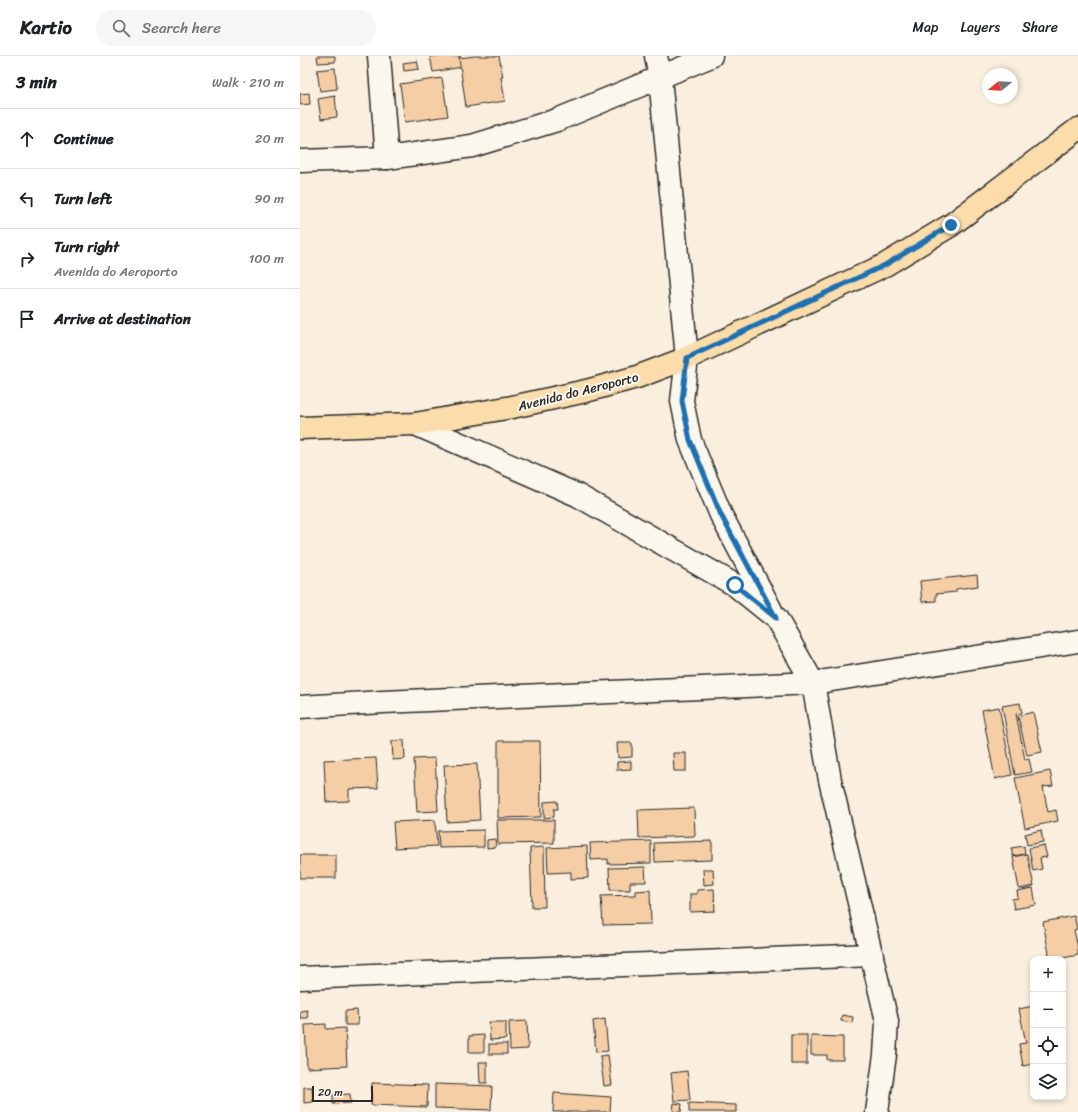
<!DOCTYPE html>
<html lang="en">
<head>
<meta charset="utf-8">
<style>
	:root { --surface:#fff; --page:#f6f6f6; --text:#202124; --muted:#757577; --line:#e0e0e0 }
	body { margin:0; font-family:Sriracha,sans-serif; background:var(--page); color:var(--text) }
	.controls { position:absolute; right:12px; bottom:12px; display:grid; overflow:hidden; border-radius:8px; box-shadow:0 2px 6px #0003 }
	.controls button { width:36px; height:36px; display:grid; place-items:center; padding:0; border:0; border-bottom:1px solid var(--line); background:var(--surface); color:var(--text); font:20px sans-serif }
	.compass { position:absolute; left:682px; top:12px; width:36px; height:36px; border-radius:50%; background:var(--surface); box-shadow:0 2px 6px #0003; rotate:252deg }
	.scale { position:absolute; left:12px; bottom:10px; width:61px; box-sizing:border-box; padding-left:4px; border:2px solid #2b2b2b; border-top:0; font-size:11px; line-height:14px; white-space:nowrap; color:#2b2b2b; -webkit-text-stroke:3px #fbf7ec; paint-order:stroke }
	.stop { position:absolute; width:12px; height:12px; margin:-9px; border:3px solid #1f6fb2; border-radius:50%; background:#fff }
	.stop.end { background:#1f6fb2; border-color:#fff; box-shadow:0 1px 4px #0008 }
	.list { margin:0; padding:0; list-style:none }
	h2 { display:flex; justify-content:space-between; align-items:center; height:52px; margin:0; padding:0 16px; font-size:17px }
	h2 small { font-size:13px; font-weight:400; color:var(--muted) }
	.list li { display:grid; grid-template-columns:26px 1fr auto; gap:12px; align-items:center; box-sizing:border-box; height:60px; padding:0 16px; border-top:1px solid var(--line) }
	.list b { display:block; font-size:15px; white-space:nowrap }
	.list p { margin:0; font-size:13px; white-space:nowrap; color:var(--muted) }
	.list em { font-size:13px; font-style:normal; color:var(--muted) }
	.icon { flex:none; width:22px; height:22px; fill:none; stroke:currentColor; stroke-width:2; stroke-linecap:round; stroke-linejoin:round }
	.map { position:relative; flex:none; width:778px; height:1056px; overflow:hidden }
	header { display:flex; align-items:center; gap:24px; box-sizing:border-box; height:56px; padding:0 20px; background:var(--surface); border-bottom:1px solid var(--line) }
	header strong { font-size:19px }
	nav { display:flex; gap:22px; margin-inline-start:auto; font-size:14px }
	.search { width:280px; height:36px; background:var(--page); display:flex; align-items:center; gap:10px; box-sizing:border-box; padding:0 14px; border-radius:22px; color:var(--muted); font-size:15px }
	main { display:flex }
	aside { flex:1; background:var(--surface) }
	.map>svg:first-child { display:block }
	.building { fill:#f5cea5; stroke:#2b2b2b }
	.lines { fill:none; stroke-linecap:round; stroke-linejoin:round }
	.minor-casing { stroke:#2b2b2b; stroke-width:25 }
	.major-casing { stroke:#2b2b2b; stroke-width:25 }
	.minor { stroke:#fbf7ec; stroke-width:22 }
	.major { stroke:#faddab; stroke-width:22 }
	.route { stroke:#1f6fb2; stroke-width:5 }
	.labels { text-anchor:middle; stroke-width:4; stroke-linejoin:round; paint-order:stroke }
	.street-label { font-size:13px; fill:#2b2b2b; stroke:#fbf7ec }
</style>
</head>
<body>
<header>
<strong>Kartio</strong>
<div class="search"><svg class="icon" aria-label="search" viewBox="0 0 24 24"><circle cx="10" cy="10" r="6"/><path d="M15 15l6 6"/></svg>Search here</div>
<nav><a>Map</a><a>Layers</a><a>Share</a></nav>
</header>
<main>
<aside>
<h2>3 min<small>Walk · 210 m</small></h2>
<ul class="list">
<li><svg class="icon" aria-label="ahead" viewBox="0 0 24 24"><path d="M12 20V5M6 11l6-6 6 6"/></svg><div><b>Continue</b></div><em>20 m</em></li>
<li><svg class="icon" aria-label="left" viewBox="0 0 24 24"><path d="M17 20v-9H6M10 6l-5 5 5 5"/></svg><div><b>Turn left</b></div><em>90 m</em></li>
<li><svg class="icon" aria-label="right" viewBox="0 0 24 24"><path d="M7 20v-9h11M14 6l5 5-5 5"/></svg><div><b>Turn right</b><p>Avenida do Aeroporto</p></div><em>100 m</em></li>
<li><svg class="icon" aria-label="arrive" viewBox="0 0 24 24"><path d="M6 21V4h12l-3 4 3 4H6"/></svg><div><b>Arrive at destination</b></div></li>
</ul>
</aside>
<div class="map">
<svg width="778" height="1056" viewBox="0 0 778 1056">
	<rect width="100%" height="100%" fill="#faefde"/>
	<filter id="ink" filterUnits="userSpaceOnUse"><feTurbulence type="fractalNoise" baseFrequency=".025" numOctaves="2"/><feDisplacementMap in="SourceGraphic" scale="8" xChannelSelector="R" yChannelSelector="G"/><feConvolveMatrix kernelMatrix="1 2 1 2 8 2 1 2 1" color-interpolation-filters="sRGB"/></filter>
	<g filter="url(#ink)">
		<g class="building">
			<path d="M17,0H35V6L18,7Z"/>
			<path d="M130,0H160L162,11L133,16Z"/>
			<path d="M175,0H199L203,21H201L205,45L166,51L159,2Z"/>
			<path d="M117,5L119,13L104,15L103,7Z"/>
			<path d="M35,12L37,33L20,35L17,14Z"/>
			<path d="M142,22L148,60L105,66L100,28Z"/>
			<path d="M9,37L10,48L0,49V38Z"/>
			<path d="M35,40L37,61L21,63L18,43Z"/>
			<path d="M677,519L678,530L656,533V536L636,538V545L622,546L620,525Z"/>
			<path d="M720,647L722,657L716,658L725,704L729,703L732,716L715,719L702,650Z"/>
			<path d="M699,651L712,719L695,723L682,654Z"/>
			<path d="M733,656L742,696L727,699L718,660Z"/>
			<path d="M104,684L105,703L93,704L92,685Z"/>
			<path d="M198,685H240L241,761L198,762Z"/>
			<path d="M317,687H332V701L318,702Z"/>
			<path d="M373,697H386V715H374Z"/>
			<path d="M76,702L78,732L49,733V745L26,746L24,704Z"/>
			<path d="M135,702L138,755L117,756L114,703Z"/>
			<path d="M331,705V713L317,714V706Z"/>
			<path d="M177,708L180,764L147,766L144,709Z"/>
			<path d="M750,715L753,730L743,731L748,756L756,754L758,765L725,772L715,722Z"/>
			<path d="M257,745L258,753H254V761L244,762V746Z"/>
			<path d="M394,752L395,780L339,782L338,754Z"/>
			<path d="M135,764L137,790L95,792L93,766Z"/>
			<path d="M197,764H254V787L198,788Z"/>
			<path d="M184,774V791L139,792L138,775Z"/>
			<path d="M741,774L743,786L727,789L725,778Z"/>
			<path d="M195,783L196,791L187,792V784Z"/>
			<path d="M351,785V807L308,808V803L291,804L290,787Z"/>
			<path d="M412,785V804L355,806L354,787Z"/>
			<path d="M744,789L747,801L740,802L742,813L733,815L729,792Z"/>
			<path d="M287,790L288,822L271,823V816L248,817L247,792Z"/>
			<path d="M724,790L725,798L713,800L711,792Z"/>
			<path d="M244,791L245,851H232L230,792Z"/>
			<path d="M727,798L734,830L719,833L713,801Z"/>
			<rect x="0" y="799" width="36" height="23"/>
			<path d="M345,811L346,826H330V834H310L309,812Z"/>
			<path d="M403,813H413L414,828L404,829Z"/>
			<path d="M733,832L736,849L714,853L712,843L718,842L717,835Z"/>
			<path d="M414,833L415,855L390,856V838H397V834Z"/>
			<path d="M350,834L351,868L303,869L301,840L336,839V835Z"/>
			<path d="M774,860L777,873L774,874L778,892V899L758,903H750L743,866Z"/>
			<path d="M733,950V1008L723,1010L719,988L726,987L719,953Z"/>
			<path d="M7,954L8,962H0V955Z"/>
			<path d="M57,954L58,969H45V955Z"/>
			<path d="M542,959L553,961L552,967L541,965Z"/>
			<path d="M305,963L308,995L296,996L293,965Z"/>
			<path d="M227,965L228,993L210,994L209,966Z"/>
			<path d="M189,966H206V983L190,984Z"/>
			<path d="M26,968V973L45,972L47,1010L7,1012L5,969Z"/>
			<path d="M184,979V996H169V980Z"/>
			<rect x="491" y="979" width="16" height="29"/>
			<path d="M511,980L543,981V1004H527V999H511Z"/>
			<rect x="189" y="988" width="18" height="10"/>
			<path d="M308,999L312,1029L304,1030L300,1000Z"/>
			<path d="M179,1006H187V1027H180Z"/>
			<path d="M387,1015L390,1044L374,1045L371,1017Z"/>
			<path d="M72,1027L128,1029L127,1051L71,1049Z"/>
			<path d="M135,1028L192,1030L191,1054L135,1052Z"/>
			<path d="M4,1031H12L13,1046L4,1047Z"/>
			<path d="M254,1037L311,1041L310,1056H253Z"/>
			<path d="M50,1038L51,1047L33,1048V1039Z"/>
			<path d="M374,1047L382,1048L381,1056H373Z"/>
			<path d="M389,1047L436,1049V1056H389Z"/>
		</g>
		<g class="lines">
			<g class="minor-casing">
				<g id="minor">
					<path d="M79,0L87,102"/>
					<path d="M356,0L360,22L387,302L382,345L390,384L421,459L471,554"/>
					<path d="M0,105L87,102L172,90L257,64L411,0"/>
					<path d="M115,368L277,439L435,529L476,562L513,627L530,724L587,965L585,999L577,1056"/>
					<path d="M0,651L83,646L513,627L778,585"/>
					<path d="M0,922L572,899"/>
				</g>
			</g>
			<g class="major-casing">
				<path id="major" d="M0,372L115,368L212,351L286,335L337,321L387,302L585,209L651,169L778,73"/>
			</g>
			<use href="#minor" class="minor"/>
			<use href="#major" class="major"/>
		</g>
	</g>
	<g class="lines" filter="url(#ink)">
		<path class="route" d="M435,529L476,562L421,459L390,384L382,345L387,302L585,209L651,169"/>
	</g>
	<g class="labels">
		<g class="street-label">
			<text transform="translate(278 335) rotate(-14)" y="5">Avenida do Aeroporto</text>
		</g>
	</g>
</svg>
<div class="controls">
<button>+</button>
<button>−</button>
<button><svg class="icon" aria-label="locate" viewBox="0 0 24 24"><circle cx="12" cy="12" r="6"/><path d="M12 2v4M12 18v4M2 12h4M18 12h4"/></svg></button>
<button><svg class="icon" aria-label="layers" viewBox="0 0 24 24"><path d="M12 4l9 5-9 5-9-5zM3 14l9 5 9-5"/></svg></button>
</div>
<svg class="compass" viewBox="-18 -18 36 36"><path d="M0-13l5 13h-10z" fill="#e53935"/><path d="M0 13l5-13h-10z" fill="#757577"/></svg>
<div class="scale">20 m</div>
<div class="stop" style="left:435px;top:529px"></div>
<div class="stop end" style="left:651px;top:169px"></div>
</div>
</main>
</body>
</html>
